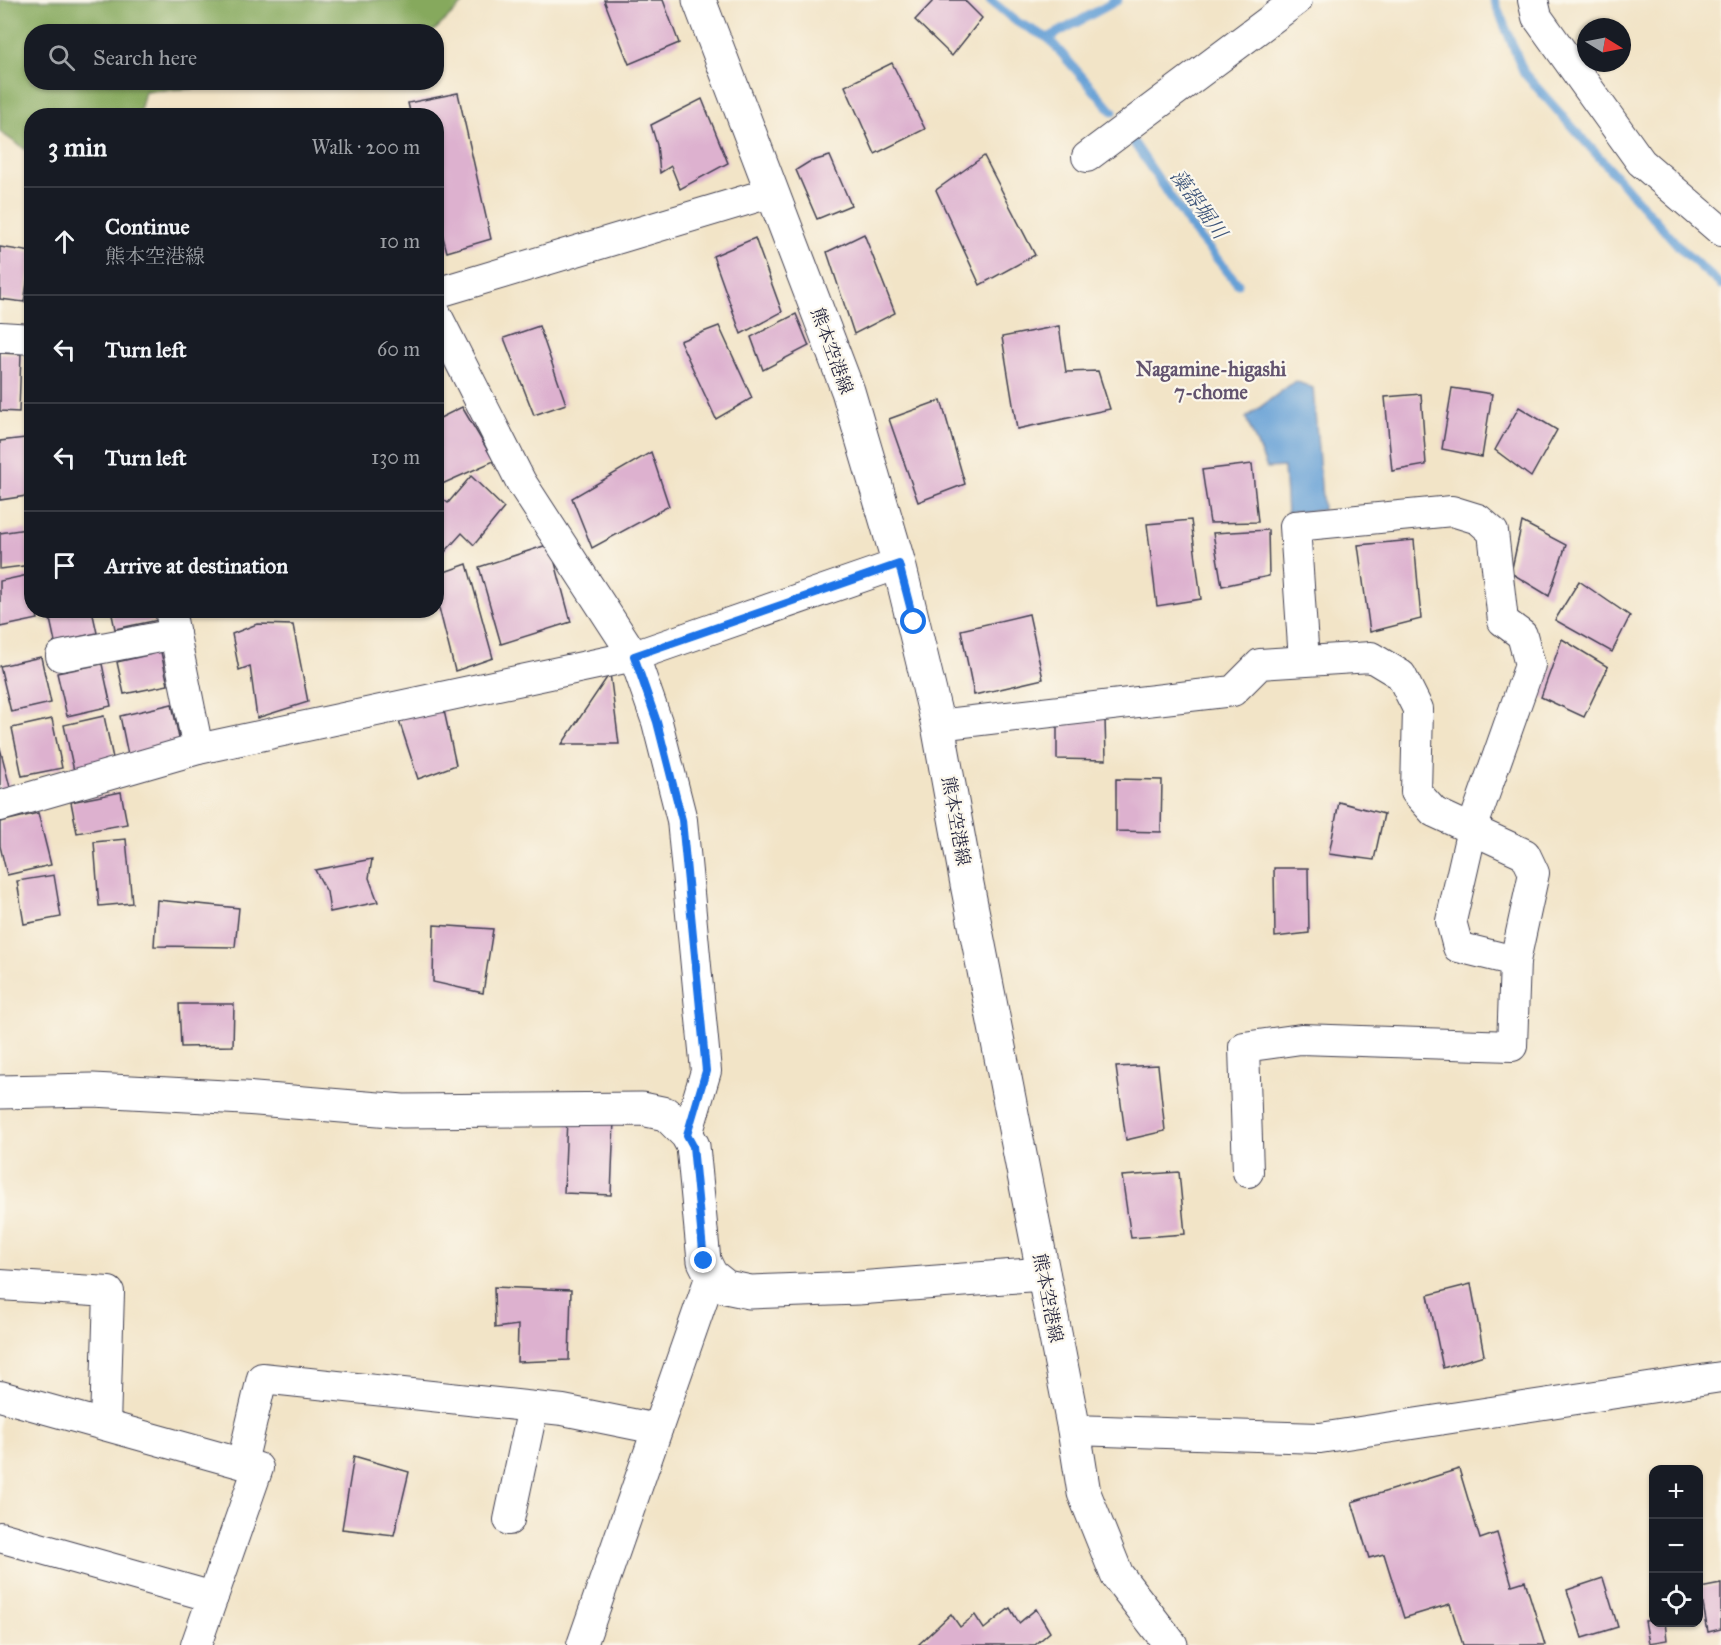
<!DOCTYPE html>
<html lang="en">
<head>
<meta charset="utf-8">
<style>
	:root { --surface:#171b24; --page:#20242c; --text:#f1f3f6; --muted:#9ea1a6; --line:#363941 }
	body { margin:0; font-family:"IM FELL Great Primer","Noto Serif JP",serif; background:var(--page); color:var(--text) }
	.controls { position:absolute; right:18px; bottom:18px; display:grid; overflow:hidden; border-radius:12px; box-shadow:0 2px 4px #0004 }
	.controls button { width:54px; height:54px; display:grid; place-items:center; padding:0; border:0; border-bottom:2px solid var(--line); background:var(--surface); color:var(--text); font:30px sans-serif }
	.compass { position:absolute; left:1577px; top:18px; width:54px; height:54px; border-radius:50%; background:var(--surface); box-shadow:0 2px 4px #0004; rotate:100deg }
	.stop { position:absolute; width:18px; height:18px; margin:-14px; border:4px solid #1a73e8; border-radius:50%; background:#fff }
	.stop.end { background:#1a73e8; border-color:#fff; box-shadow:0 2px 6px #0008 }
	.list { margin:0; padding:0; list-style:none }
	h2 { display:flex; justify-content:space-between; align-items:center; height:78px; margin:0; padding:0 24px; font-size:26px }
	h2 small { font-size:20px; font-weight:400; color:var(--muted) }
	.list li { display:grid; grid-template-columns:39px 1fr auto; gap:18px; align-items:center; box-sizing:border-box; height:108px; padding:0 24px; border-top:2px solid var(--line) }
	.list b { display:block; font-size:22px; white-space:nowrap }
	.list p { margin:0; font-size:20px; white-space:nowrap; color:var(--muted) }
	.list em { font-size:20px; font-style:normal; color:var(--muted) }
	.icon { flex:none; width:33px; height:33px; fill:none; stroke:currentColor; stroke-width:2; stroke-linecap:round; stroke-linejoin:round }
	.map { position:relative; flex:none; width:1721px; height:1645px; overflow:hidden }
	.search { position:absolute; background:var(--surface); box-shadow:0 2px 4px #0004; left:24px; top:24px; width:420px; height:66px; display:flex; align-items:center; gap:15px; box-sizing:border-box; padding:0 21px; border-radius:24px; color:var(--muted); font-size:22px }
	.panel { position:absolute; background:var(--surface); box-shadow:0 2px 4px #0004; left:24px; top:108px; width:420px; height:510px; border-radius:24px }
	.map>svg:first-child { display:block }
	.forest { fill:#86a95d; stroke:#54664c; stroke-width:1.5 }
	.water { fill:#66a0d6; stroke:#446188; stroke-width:1.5 }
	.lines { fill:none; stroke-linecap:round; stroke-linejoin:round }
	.stream { stroke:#66a0d6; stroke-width:9 }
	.building { fill:#ddb1cf }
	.street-casing { stroke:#413f50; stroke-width:32 }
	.secondary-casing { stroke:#413f50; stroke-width:35 }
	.street { stroke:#fff; stroke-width:30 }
	.secondary { stroke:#fff; stroke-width:33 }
	.route { stroke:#1a73e8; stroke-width:8 }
	.labels { text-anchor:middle; stroke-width:4.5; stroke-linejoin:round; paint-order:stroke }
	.street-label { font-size:18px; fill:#22223b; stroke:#fbf7ec }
	.water-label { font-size:20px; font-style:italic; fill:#3d5479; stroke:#fbf7ec }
	.neighbourhood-label { font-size:20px; font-weight:bold; fill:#63546f; stroke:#fbf7ec }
</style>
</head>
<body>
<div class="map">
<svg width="1721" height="1645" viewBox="0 0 1721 1645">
	<rect width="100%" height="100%" fill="#fbf7ec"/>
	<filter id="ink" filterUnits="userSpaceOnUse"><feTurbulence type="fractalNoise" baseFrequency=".0167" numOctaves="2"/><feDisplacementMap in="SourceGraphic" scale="12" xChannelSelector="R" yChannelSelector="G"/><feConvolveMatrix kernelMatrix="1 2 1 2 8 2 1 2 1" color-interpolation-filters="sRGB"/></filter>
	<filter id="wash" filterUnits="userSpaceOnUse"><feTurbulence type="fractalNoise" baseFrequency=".008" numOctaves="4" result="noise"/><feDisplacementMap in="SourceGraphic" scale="24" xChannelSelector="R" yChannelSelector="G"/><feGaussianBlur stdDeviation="1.35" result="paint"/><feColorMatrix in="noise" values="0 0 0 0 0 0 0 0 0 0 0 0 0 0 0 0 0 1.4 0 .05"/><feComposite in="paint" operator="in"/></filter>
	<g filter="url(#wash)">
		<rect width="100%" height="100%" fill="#f2e4c7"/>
		<path class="forest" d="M0,0H467L434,31L32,32V82L290,83L145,91L139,115L32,116L31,153L0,132Z"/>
		<path class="water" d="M1295,381L1313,388L1323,510L1287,513L1284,467L1267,468L1246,418Z"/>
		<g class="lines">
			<g class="stream">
				<path d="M990,0L1017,22L1048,38L1113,112"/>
				<path d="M1494,0L1524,73L1683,251L1721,285"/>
				<path d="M1048,38L1118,0"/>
				<path d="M1134,143L1193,230L1238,284"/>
			</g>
		</g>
		<g id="blocks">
			<g class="building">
				<path d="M604,0H663L679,43L629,64Z"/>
				<path d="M934,0H964L982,18L952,56L915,20Z"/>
				<path d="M892,63L925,129L875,154L845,86Z"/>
				<path d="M458,93L491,239L447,252L436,211V116H411L408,103Z"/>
				<path d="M702,99L728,163L680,189L671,166L660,173L657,145L651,125Z"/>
				<path d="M830,156L851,205L817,219L796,170L809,162Z"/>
				<path d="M984,156L1035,255L980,285L936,190Z"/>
				<path d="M864,234L895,313L854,334L827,252Z"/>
				<path d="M755,238L782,312L741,334L713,256Z"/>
				<path d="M0,247L32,252L24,302L0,299Z"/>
				<path d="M796,314L809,346L763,370L751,337Z"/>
				<path d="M539,326L566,404L534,415L504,338Z"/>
				<path d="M719,326L752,398L716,419L680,341Z"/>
				<path d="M1059,326L1066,372L1098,371L1110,409L1017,429L1002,337Z"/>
				<path d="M0,353L21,354L19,412L0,411Z"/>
				<path d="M1452,388L1492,394L1482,457L1442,449Z"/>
				<path d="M1421,394L1426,465L1392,471L1385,397Z"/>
				<path d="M941,400L965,484L918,502L889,419Z"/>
				<path d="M462,407L494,461L442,484L436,477V420Z"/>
				<path d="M1519,407L1557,430L1531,477L1495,450Z"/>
				<path d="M25,438L32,495L0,500V441Z"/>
				<path d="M651,452L669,506L592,548L572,498Z"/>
				<path d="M1252,464L1258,522L1210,523L1202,470Z"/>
				<path d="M471,476L504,508L474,545L462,533L436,562V494L448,503Z"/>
				<path d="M1191,520L1201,599L1157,606L1147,524Z"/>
				<path d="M1522,522L1566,545L1549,596L1511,573Z"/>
				<path d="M26,529L31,565L0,569V533Z"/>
				<path d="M1268,530L1269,576L1222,586L1213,533Z"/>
				<path d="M1414,540L1421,619L1370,632L1358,545Z"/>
				<path d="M550,544L571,622L501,644L479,567Z"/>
				<path d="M467,564L493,658L455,671L436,596V575Z"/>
				<path d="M28,575L32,591V610H36L38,619L0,627V581Z"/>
				<path d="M1579,581L1630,616L1612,652L1555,620Z"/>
				<path d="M48,610H92L97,633L55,642Z"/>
				<path d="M111,610H156L158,620L115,629Z"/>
				<path d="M1029,614L1043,679L974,695L961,630Z"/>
				<path d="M257,624L293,625L308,702L257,718L250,666L239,670L232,634Z"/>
				<path d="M1562,639L1608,667L1584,717L1541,697Z"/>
				<path d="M161,652L168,685L124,694L117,662Z"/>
				<path d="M41,657L51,703L11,712L0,666Z"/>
				<path d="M102,664L111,706L67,716L57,673Z"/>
				<path d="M610,673L619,744H562Z"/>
				<path d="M172,704L181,748L129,760L120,716Z"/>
				<path d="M443,706L456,765L418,779L397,714Z"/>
				<path d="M1057,711L1105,718L1106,760L1057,759Z"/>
				<path d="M104,716L114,763L74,771L64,725Z"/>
				<path d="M52,719L62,768L22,776L12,728Z"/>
				<path d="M0,748L11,791L0,793Z"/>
				<path d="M1116,779L1162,780L1161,832L1116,831Z"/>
				<path d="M121,792L127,824L77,833L71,802Z"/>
				<path d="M1339,802L1384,814L1374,860L1329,854Z"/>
				<path d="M38,813L51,865L7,875L0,846V822Z"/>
				<path d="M126,839L132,903L99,906L94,842Z"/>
				<path d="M372,859L369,878L378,902L330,912L327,892L315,870Z"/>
				<path d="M1274,868H1308L1309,933L1275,937Z"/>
				<path d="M54,875L61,917L24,924L17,881Z"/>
				<path d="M157,900L239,908L235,947L154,946Z"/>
				<path d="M434,925L493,929L483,993L433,982Z"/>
				<path d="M179,1004H234L233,1046L181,1047Z"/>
				<path d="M1158,1065L1165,1131L1126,1140L1116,1067Z"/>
				<path d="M567,1118L614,1120L611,1195L564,1193Z"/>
				<path d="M1179,1172L1185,1234L1131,1238L1122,1176Z"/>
				<path d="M1471,1284L1484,1355L1443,1368L1428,1295Z"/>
				<path d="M494,1287L571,1290L569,1360L517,1362L518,1325L495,1328Z"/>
				<path d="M354,1456L409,1472L394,1535L342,1529Z"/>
				<path d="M1459,1469L1480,1539L1497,1533L1512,1585L1525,1581L1545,1645H1463L1450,1604L1404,1618L1384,1554L1369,1558L1352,1502Z"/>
				<path d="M1603,1578L1618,1627L1582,1638L1567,1590Z"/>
				<path d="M1721,1584V1629L1708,1632L1700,1588Z"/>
				<path d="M1010,1608L1019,1623L1036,1609L1050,1632L1035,1645H918L951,1614L960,1627L975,1615L984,1629Z"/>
				<path d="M1654,1620V1622H1665L1667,1640L1649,1643L1645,1621Z"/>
			</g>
		</g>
	</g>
	<g filter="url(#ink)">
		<use href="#blocks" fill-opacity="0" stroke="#413f50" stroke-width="1.5"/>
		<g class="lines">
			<g class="street-casing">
				<g id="street">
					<path d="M1533,0L1537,17L1641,162L1721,231"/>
					<path d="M1087,157L1297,0"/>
					<path d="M436,293L773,192"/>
					<path d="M436,314L521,482L634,656L657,722L682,820L706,1071L687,1135"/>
					<path d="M0,337L32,339"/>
					<path d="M170,610L198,749"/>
					<path d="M61,656L175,634"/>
					<path d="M1304,661L1295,526L1452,511L1478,519L1493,532L1503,621L1522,635L1530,665L1472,829L1451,921L1458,947L1515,961"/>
					<path d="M938,725L1233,691L1260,664L1371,657L1401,675L1418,709L1416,792L1434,812L1525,854L1534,873L1515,961L1512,1046L1301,1039L1244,1047L1248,1172"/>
					<path d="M0,806L198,749L634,656L899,564"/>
					<path d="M0,1285L109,1292L105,1425"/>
					<path d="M0,1396L258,1468L196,1645"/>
					<path d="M1074,1430L1320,1438L1721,1377"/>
					<path d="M242,1463L262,1378L563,1410L657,1429"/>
					<path d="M509,1520L533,1407"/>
					<path d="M0,1537L213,1597"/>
					<path d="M582,1645L711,1275"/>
				</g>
			</g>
			<g class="secondary-casing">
				<g id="secondary">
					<path d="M699,0L848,391L899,564L938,725L967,884L1074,1430L1084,1493L1117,1575L1171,1645"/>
					<path d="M0,1092L93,1090L244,1098L403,1111L642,1109L666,1114L687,1135L693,1146L704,1261L711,1275L726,1287L750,1292L858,1288L1043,1274"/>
				</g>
			</g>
			<use href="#street" class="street"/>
			<use href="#secondary" class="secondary"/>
		</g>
	</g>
	<g class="lines" filter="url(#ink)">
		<path class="route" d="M704,1261L693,1146L687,1135L706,1071L682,820L657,722L634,656L899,564L914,622"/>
	</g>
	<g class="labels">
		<g class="street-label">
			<text transform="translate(832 351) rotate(70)" y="6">熊本空港線</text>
			<text transform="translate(956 821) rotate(80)" y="6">熊本空港線</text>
			<text transform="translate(1048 1298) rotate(79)" y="6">熊本空港線</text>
		</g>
		<g class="water-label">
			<text transform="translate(1199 204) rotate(54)" y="7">藻器堀川</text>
		</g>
		<g class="neighbourhood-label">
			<text x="1211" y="376">Nagamine-higashi<tspan x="1211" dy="23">7-chome</tspan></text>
		</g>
	</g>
</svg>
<div class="controls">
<button>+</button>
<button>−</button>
<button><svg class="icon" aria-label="locate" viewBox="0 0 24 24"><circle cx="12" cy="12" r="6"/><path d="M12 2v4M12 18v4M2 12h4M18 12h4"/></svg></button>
</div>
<svg class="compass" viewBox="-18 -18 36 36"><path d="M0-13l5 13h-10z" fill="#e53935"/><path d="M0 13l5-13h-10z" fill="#9ea1a6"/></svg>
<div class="stop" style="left:914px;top:622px"></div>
<div class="stop end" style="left:704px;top:1261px"></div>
<div class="search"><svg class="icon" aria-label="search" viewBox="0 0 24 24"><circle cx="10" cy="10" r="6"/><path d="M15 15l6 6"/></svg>Search here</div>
<section class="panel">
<h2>3 min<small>Walk · 200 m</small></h2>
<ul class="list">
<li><svg class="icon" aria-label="ahead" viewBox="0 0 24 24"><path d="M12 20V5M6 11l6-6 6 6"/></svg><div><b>Continue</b><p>熊本空港線</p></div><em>10 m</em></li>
<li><svg class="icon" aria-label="left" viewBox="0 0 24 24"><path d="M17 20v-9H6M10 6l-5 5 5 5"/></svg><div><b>Turn left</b></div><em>60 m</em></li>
<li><svg class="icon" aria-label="left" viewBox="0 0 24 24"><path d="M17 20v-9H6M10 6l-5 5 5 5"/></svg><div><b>Turn left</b></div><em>130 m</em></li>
<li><svg class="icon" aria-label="arrive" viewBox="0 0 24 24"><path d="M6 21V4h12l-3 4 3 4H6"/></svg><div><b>Arrive at destination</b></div></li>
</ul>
</section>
</div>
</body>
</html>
